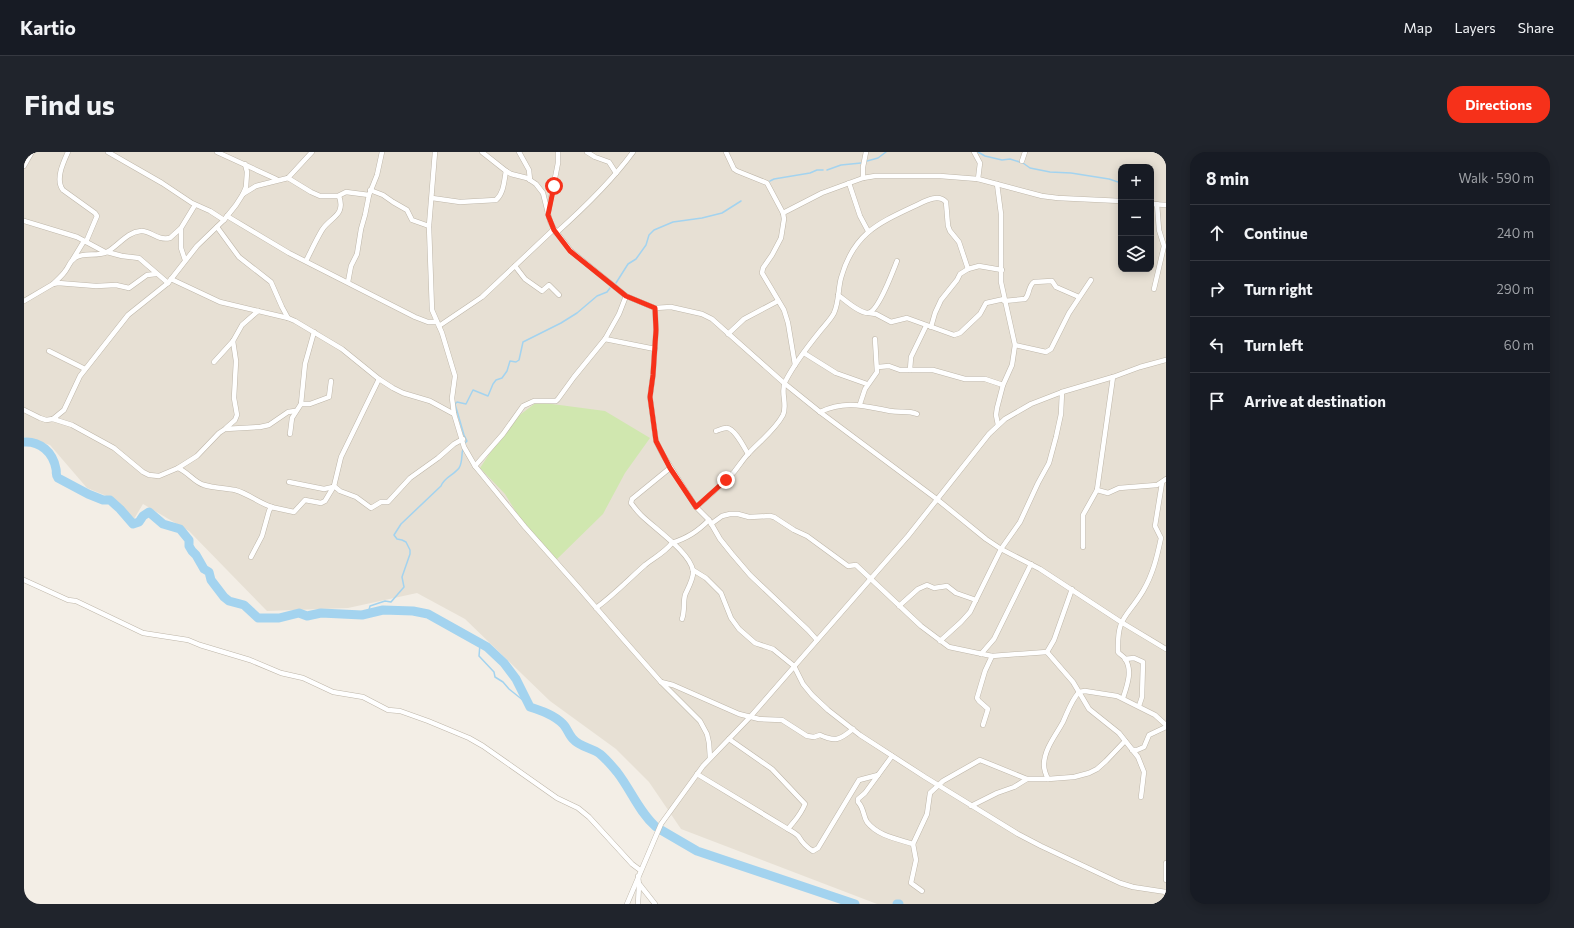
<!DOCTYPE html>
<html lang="en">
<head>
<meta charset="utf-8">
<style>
	:root { --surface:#171b24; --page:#20242c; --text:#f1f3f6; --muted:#9ea1a6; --line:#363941; --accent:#f6311a }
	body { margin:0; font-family:Commissioner,sans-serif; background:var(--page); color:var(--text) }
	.controls { position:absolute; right:12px; top:12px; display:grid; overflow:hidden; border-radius:8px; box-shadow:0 2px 10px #0003 }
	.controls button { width:36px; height:36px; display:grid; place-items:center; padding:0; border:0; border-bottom:1px solid var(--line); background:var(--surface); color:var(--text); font:20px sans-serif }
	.stop { position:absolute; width:12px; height:12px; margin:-9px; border:3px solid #f6311a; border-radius:50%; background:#fff }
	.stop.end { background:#f6311a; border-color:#fff; box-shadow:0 1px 4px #0008 }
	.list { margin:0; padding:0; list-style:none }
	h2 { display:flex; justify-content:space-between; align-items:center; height:52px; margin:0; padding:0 16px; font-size:17px }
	h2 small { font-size:13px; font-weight:400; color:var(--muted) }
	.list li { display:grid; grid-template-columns:26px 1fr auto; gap:12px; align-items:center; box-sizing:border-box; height:56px; padding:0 16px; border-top:1px solid var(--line) }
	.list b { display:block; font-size:15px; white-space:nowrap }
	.list em { font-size:13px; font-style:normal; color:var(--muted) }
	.icon { flex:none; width:22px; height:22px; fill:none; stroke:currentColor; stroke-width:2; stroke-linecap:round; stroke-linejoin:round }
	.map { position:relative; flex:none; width:1142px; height:752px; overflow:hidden; border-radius:16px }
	header { display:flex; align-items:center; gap:24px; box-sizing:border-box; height:56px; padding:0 20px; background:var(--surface); border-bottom:1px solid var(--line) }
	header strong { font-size:19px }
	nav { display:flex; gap:22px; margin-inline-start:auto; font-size:14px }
	.intro { display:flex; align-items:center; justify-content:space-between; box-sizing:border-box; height:96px; padding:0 24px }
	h1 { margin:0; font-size:28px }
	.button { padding:10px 18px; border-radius:16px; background:var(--accent); color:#fff; font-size:14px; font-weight:700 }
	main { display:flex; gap:24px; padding:0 24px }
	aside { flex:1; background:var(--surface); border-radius:16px; box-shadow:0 2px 10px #0003 }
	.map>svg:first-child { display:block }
	.residential { fill:#e7e0d4; fill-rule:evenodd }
	.green { fill:#d0e7af }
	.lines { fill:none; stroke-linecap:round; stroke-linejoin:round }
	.stream { stroke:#a3d3ef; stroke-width:1.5 }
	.river { stroke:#a3d3ef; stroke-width:9 }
	.street-casing { stroke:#beb6a9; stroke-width:5.5 }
	.street { stroke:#fff; stroke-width:4.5 }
	.route { stroke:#f6311a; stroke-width:5 }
</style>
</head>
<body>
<header>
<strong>Kartio</strong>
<nav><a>Map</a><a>Layers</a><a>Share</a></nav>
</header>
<div class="intro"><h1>Find us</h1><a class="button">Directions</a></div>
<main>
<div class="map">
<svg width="1142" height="752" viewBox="0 0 1142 752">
	<rect width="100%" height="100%" fill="#f3eee6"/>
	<path class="residential" d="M0,0H1142V752H853L657,677L625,630L592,597L526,549L441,467L393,441L324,456L243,459L165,379L119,352L110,367L90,347L63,336L26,293L0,285ZM1097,15H1127V117H1097Z"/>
	<path class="green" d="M513,250L581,259L626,286L601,321L579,362L532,408L497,368L481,342L456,316L466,301L493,265Z"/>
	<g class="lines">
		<g class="stream">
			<path d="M954,0L961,4L978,8L986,7L999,11L1006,16L1026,20L1047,21L1085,27L1097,31"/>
			<path d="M843,9L854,6L862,0"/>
			<path d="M803,18L817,13L837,11"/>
			<path d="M746,29L750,27L786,21L793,18H799"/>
			<path d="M592,131L604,112L612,107L622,93L625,83L630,78L649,70L678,66L698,61L717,49"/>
			<path d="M440,292L443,289L440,283L431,252L433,250L442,252L449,238L464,244L469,232L472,228L478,226L483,219L486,209L492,210L495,208L499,190L537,171L553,161L573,144L583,140L586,136"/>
			<path d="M344,462L346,454L361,449L367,450L380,435L378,425L386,402V398L382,390L378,388L373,387L370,383L377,372L417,334C420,325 430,323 435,316C439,310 437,302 439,297"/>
			<path d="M456,492L455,504L470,520L471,525L479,530L485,537L505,553"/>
		</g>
		<g class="river">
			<path d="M0,290C16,289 29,300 32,317C33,321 31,322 34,326L64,342L79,348H86L96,357L109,372L115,370L119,364L125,360L139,372L156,377L165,388V394L168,399L172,403L180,417L185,420L187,428L200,445L205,449L220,453L234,466H255L275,461L283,464L297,461L338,463L359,458L389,459L404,462L463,495L480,511L492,527L506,555C518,559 530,563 539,572C543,576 545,583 549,587C556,595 568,596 576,602C582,607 588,614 593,620C607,638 615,660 632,675"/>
			<path d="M637,678L673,699L831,752"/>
			<path d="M873,752H875"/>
		</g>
		<g class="street-casing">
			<g id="street">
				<path d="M44,0C39,11 31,28 39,38L71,61L73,64L62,90"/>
				<path d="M84,0L138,31L168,51L186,59L200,68"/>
				<path d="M193,0L252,27"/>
				<path d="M411,0L405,74L408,158L418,181L431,224L428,246L430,262L440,295L451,314L501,375L556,437L600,488L637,530L676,569L683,582L685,591L686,606"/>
				<path d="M458,0L482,19L487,22L503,26L512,32L519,41L526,69L530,77L547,99L602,144L631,156L647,155L678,162L688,167L760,231L796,260L914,348L962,387L977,397L1016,417L1097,470L1142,497"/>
				<path d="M495,0L505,18L506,28"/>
				<path d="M563,0L571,5L585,10L592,21"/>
				<path d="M702,0L710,17L713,19L743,31L759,61L760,67L757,86L748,103L739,116L738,121L760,158L764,171L771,213"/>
				<path d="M950,0L956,11L954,27"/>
				<path d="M998,9L1001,0"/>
				<path d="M0,14L8,0"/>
				<path d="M264,26L287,40L296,44H314L322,40L345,43"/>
				<path d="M839,26V15L842,0"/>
				<path d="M825,31L836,64L844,79"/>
				<path d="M973,32L977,62V130L991,193L988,213L979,233L973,256L972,263L974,273"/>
				<path d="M346,38L359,43L369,50L383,58L388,68L405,74"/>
				<path d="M219,42L232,34L264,26L288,0"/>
				<path d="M408,46L436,50L472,48C480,41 480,29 482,19"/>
				<path d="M1127,52L1142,53"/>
				<path d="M524,61L534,11V0"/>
				<path d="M759,61L798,41L839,26L851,24H916L954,27L1018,44L1034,46L1097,49"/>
				<path d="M203,64L265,101L391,165L404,170H412"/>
				<path d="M0,69L53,85L81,100"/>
				<path d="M193,75L215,105L247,130L258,155L264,166"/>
				<path d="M157,77V96L161,108"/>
				<path d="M532,81C560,56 587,30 609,0"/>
				<path d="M83,100L98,104L115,106L144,131"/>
				<path d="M49,107L60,89"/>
				<path d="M282,109C287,99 292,88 298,78C306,65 322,64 315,44"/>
				<path d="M491,114L501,127L518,139L525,133L535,143"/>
				<path d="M147,127L196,150L264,166L271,169L318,197L355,227L369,236L379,241L406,249L430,262"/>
				<path d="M324,130L327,114L333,102L337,77L341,63L345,43L353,23L358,0"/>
				<path d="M29,132C33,128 39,123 42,118C45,114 46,109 51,106C60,100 73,105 83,100C95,93 103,80 117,79C126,78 133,89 146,86L157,76L171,53"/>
				<path d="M1130,137L1140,94L1135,78L1133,52"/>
				<path d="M814,143C821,148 835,161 844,161C854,160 869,119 873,109"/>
				<path d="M0,149L29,132L34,131L72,134L92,133L105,136L123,123L132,122"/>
				<path d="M980,149L1001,147C1006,142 1004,134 1010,130L1028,129L1032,135L1055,145"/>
				<path d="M631,156L632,178L629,223L626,245L632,289L639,303L672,355L685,368L696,387L708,402L726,423L784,478L793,488"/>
				<path d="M845,161L852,162L867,170L883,166L930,183L936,181L956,162L962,151L980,147"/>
				<path d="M415,174L458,145L530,77"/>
				<path d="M907,175L911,161L917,148L933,128L936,122L944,117L955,114L978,118"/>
				<path d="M704,182L720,167L754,149"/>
				<path d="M581,187L631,197"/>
				<path d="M991,193L1022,200L1027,197L1045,161L1067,128"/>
				<path d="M25,199L61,217"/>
				<path d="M780,201L812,221L843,232"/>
				<path d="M190,210L209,189L218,173L234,159"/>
				<path d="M854,215L865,214L876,218H909L941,227H961L979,233"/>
				<path d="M886,218L887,205L902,174"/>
				<path d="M277,252H286L305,245L307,229"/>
				<path d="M836,252L841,237L853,220L851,187"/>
				<path d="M0,258L16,266L22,268L29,267L40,258L56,224L104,163L144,131L173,94L200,68L212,53L219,42L222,35L223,20L221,12"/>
				<path d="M796,260C821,248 840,254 866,259C877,261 883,258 893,262"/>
				<path d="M29,267L48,273L90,296L119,320L125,323L135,324L154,316L173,304L195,281L201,277L236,275L245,273L264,260L271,259"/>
				<path d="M202,276L211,268L213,263L210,246L212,209L209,189"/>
				<path d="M692,279C695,278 699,276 702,276C710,275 720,295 724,302"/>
				<path d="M266,282L268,266L277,252L281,212L290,180"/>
				<path d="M451,314L479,282L499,254L510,249H532L534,247L550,225L581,187L595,162L602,144"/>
				<path d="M154,316C164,320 171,331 180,333C190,336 201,336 211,338C225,342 235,351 248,355"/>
				<path d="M646,316L608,347L607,351C610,355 613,359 617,363C630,376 667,401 669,419C670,426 664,436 661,443C659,451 661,459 658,467"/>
				<path d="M265,330L300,337L309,335"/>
				<path d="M310,334L316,339L332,345L347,356L357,350H364L386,326L414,306L430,292L439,287"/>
				<path d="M1073,338L1084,341L1095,336L1133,333L1142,327"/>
				<path d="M672,355C685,344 698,333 710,320C715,314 719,307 725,301C736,289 751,278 759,263C764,252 756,241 761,230C770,212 784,194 797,178C801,173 807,167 810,161C815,150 814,137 817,126C830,80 855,71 895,52C903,48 915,42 922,50L924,74L926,79L935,90L944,117"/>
				<path d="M687,372L698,364L706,362H714L725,365L746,364L750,365L770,378L783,384L824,414L832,413L897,474L925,495L968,504L1023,500"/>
				<path d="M1059,395V363L1073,338L1089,225"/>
				<path d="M227,405L238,384L245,359L247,355L270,360L281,348L297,351L301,349L310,334L317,305L355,227"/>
				<path d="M669,418L682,426L697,441L707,466L715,477L731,491L749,497L770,514L779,532L788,543L804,558L836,583L901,625L994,682L1017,694L1096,731L1109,735L1142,740"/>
				<path d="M0,428L44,448L52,449L119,481L164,488L176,493L226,508L257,521L279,526L309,540L339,545L364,558L376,559L404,569L445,586L459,594L533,646L554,656L565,665L608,712L616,718"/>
				<path d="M875,454L894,437L903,433L910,436L923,434L932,441L952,448"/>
				<path d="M572,456C590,443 605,427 621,413C631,405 640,401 648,391C663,386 673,380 685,368"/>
				<path d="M916,489L937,470L946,460L977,397L996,370L1014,331L1025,311L1032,285L1037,262L1038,240"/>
				<path d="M1023,500L1049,530L1065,557L1095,581L1114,605L1120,620L1117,645"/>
				<path d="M1023,500L1030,488L1048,437"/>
				<path d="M957,502L970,487L1007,412"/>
				<path d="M1101,507L1110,506L1119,510L1118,545L1115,554"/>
				<path d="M637,530L649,533L715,562L735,567L758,568L783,584L790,585L796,583C811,590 816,588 829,577"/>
				<path d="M1099,546C1103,534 1109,518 1101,507C1100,504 1096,503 1094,500C1093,464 1102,467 1119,439C1129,422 1133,405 1137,386L1131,374L1138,331"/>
				<path d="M959,573L964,557L955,549L953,546L961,519L968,504"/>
				<path d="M705,587L748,617L781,652C776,664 771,668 764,677"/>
				<path d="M1108,598H1113L1120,595L1125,583L1142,575"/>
				<path d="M868,604L841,641L834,647V650C840,656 839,664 843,670C854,684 873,687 889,692L903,662L906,641L919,629L956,608L1003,627"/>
				<path d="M673,622L764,677C767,679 773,682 775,685C779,692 782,695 789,699L794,696L835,628L854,623"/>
				<path d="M1024,627C1022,623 1020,618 1020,613C1020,597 1032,583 1039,570C1044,559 1047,549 1055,540L1061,539L1093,544L1131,563L1142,573"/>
				<path d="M947,654L973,641L990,635L1003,627H1024L1050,625L1065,621L1073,617L1082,609L1101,589"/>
				<path d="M889,692L892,708L887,731L898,739"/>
				<path d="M1142,711V728"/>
				<path d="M616,733L631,752"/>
				<path d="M603,752L637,672L679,614L727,564L884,384L965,282L981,267L1007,252L1038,240L1089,225L1116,215L1142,208"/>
				<path d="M614,752L615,733L614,724"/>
			</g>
		</g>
		<use href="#street" class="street"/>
	</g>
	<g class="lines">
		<path class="route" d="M530,34L524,63L530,78L546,99L602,144L631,156L632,178L629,223L626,245L632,289L646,316L672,355L702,328"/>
	</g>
</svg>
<div class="controls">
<button>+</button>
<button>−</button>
<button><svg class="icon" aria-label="layers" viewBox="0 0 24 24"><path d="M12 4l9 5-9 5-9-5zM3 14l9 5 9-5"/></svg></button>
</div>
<div class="stop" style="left:530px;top:34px"></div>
<div class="stop end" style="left:702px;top:328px"></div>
</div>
<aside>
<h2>8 min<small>Walk · 590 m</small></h2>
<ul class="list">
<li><svg class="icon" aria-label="ahead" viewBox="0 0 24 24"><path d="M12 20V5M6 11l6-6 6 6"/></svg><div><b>Continue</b></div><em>240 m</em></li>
<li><svg class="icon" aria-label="right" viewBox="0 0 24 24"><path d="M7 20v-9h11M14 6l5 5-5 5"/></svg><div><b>Turn right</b></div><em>290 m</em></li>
<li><svg class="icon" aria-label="left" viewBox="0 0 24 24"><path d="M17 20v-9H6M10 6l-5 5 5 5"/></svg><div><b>Turn left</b></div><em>60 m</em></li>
<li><svg class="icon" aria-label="arrive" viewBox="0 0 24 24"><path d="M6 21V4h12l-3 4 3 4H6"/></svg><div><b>Arrive at destination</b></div></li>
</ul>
</aside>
</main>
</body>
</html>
